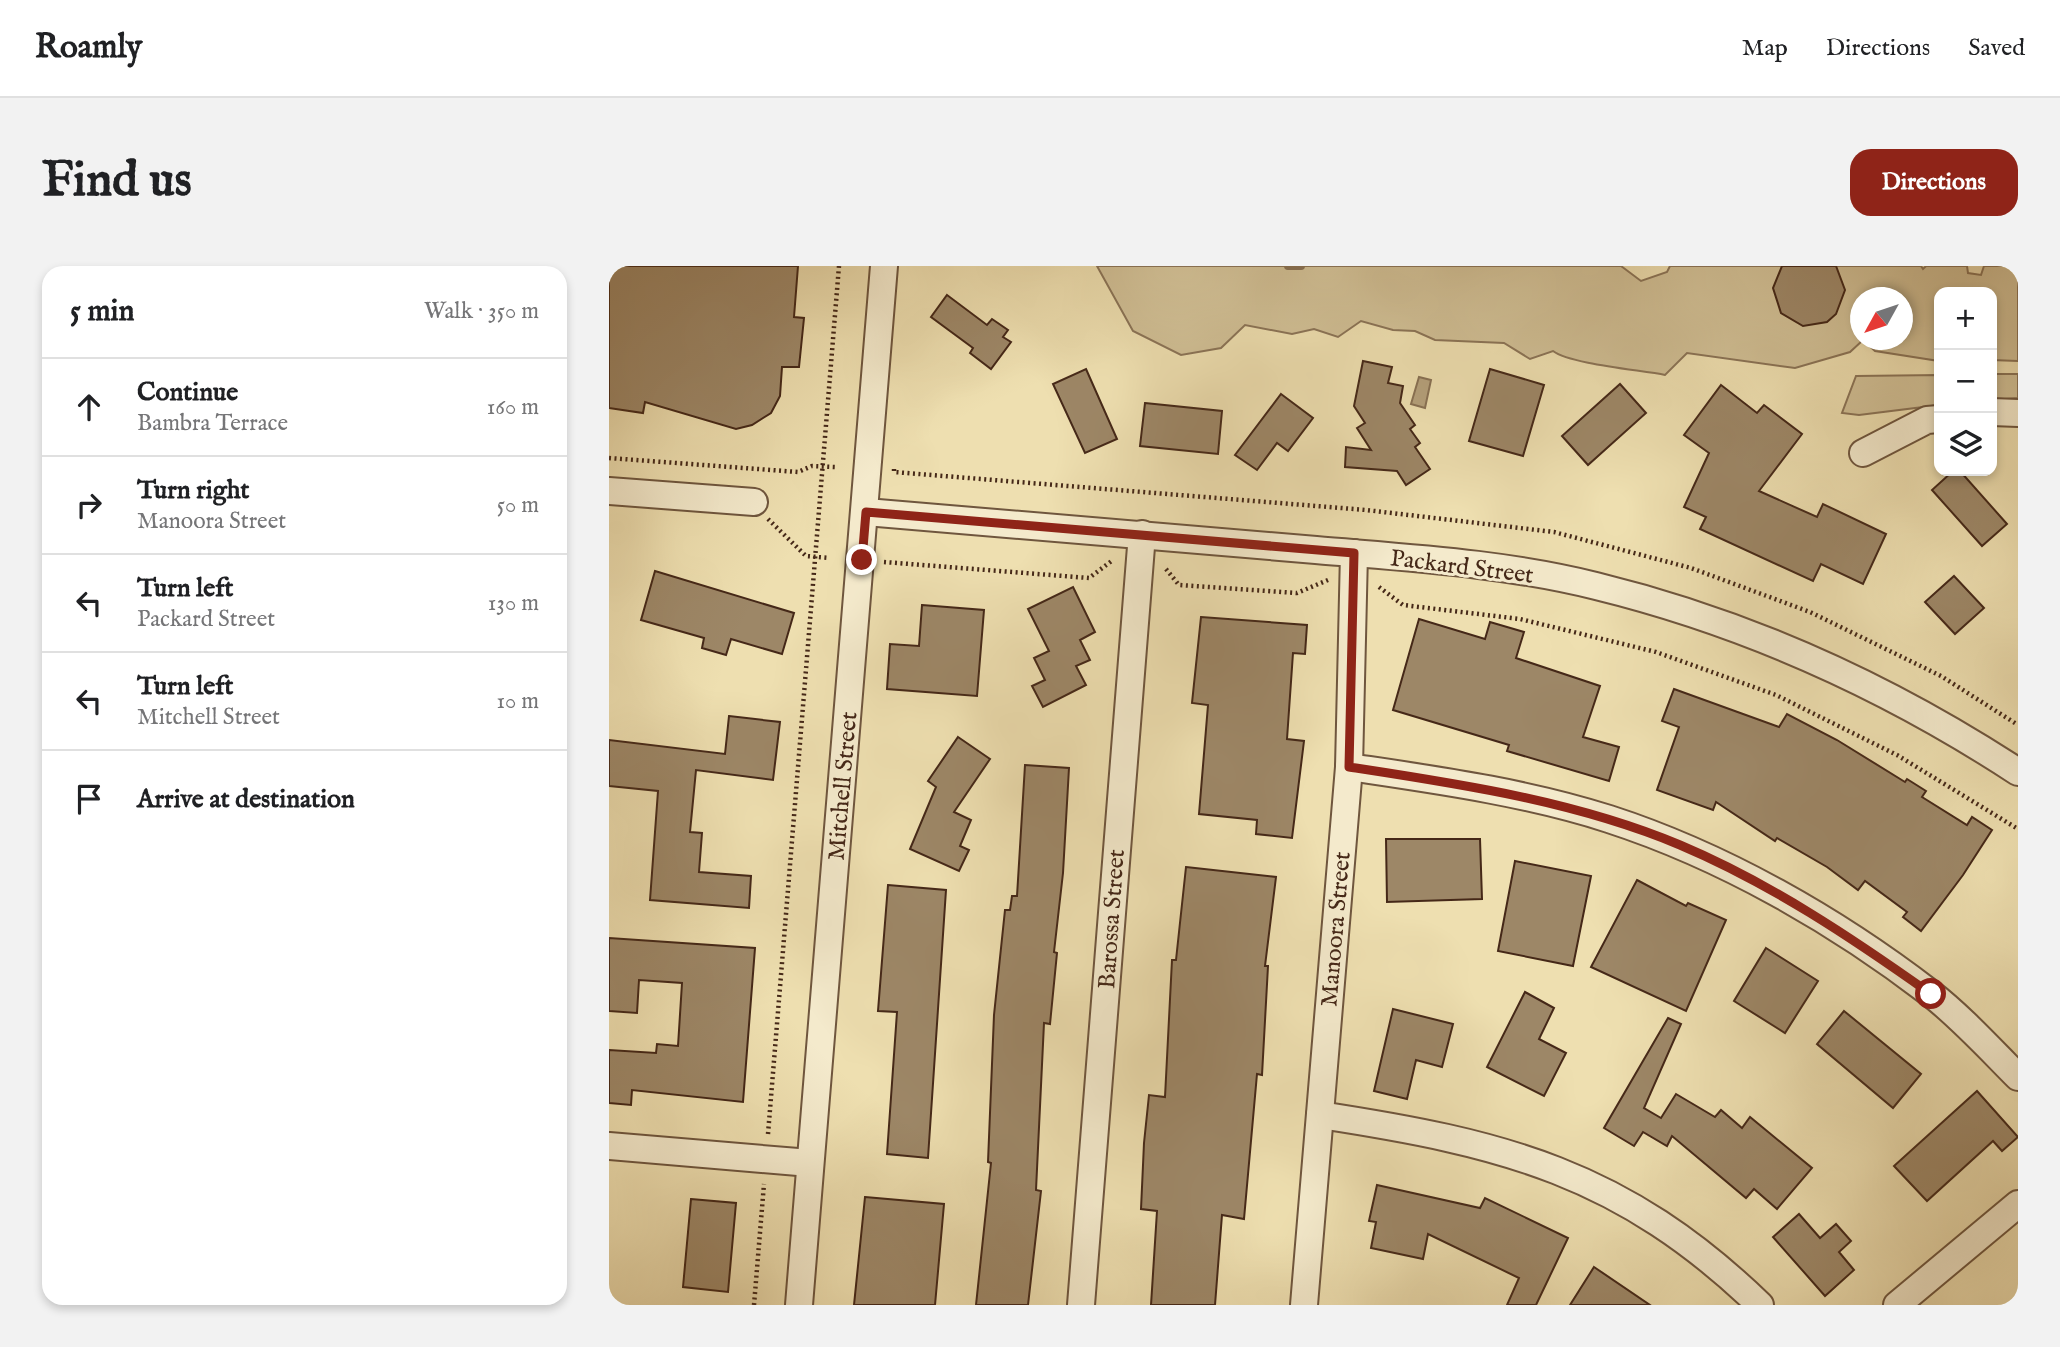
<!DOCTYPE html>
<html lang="en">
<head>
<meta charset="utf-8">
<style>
	:root { --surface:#fff; --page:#f2f2f2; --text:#202124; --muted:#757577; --line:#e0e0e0; --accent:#8f2418 }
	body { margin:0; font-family:"IM FELL English",serif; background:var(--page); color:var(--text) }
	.controls { position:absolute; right:21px; top:21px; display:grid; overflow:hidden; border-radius:14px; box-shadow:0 4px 10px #0003 }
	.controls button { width:63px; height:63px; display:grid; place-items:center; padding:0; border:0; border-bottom:2px solid var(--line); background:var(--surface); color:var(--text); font:35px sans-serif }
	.compass { position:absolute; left:1241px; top:21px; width:63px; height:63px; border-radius:50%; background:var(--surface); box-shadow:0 4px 10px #0003; rotate:230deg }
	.stop { position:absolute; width:21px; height:21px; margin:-16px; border:5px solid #8f2418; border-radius:50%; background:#fff }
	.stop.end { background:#8f2418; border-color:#fff; box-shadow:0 2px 7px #0008 }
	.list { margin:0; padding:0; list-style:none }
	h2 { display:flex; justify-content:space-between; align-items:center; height:91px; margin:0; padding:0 28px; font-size:30px }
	h2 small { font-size:23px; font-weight:400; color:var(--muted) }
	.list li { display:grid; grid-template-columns:46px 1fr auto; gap:21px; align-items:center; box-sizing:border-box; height:98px; padding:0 28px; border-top:2px solid var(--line) }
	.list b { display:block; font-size:26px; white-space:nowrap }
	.list p { margin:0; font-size:23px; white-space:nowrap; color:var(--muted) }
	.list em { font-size:23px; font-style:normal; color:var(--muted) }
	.icon { flex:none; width:38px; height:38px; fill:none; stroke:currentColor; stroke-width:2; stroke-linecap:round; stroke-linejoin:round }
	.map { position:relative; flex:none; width:1409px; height:1039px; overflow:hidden; border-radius:21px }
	header { display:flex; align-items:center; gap:42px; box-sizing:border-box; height:98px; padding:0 35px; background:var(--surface); border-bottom:2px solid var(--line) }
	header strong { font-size:33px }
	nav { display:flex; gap:38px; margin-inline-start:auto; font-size:24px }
	.intro { display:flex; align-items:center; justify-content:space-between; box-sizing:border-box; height:168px; padding:0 42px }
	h1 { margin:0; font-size:49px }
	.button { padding:18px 32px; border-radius:21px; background:var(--accent); color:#fff; font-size:24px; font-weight:700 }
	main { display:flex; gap:42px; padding:0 42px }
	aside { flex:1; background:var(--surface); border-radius:21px; box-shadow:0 4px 10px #0003 }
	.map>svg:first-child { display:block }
	.green { fill:#d1c096; stroke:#8b7457; stroke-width:2; fill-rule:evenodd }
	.water { fill:#b5a17c; stroke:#887154; stroke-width:2 }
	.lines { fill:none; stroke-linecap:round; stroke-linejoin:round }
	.stream { stroke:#887154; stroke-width:8 }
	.building { fill:#9d8767; stroke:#452818; stroke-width:2 }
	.minor-casing { stroke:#6f563e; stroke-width:30 }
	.path { stroke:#452818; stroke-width:4.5; stroke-dasharray:2 3.5; stroke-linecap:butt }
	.minor { stroke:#f4eacc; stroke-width:26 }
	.route { stroke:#8f2418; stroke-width:9 }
	.labels { text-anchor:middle; stroke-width:6; stroke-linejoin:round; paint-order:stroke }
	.street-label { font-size:24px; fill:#452818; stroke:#f4eacc }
</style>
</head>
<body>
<header>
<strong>Roamly</strong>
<nav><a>Map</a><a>Directions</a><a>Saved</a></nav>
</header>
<div class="intro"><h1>Find us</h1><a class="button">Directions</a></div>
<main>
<aside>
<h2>5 min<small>Walk · 350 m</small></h2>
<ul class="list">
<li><svg class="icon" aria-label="ahead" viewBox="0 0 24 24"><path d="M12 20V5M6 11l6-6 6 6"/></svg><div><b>Continue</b><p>Bambra Terrace</p></div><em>160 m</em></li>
<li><svg class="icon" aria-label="right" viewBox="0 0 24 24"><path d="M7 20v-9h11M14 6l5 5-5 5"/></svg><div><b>Turn right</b><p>Manoora Street</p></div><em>50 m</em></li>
<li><svg class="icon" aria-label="left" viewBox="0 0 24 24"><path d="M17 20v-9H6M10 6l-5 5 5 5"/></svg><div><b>Turn left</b><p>Packard Street</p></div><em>130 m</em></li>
<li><svg class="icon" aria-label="left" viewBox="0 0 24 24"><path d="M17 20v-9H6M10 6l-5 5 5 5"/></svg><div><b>Turn left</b><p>Mitchell Street</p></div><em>10 m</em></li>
<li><svg class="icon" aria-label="arrive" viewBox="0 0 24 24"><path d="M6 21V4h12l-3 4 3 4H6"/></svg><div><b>Arrive at destination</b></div></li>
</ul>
</aside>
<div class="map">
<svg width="1409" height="1039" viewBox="0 0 1409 1039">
	<rect width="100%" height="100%" fill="#eedfb0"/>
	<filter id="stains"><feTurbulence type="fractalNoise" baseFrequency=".00286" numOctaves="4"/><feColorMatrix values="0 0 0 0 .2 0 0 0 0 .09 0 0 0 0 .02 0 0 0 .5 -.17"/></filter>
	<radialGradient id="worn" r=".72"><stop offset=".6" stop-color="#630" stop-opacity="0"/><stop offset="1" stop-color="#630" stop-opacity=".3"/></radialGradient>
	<g class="green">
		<path d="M488,0H1012L1032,15L1058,6L1061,0H1312L1314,3L1317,0H1358L1359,7L1372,9L1375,0H1409V95L1383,94V26H1330V95L1266,85L1254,74L1241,86L1186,102L1078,87L1056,109C1031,104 961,98 944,85L921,93L895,77L826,74L806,65L784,64L752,55L729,71L705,63L683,68L636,59L612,82L572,89L524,65ZM1252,32H1294V74H1252Z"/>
		<path d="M1383,108H1409V132L1383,134Z"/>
		<path d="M1330,109V139L1250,149L1233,147L1247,110Z"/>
	</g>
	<path class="water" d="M810,111L822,114L816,142L802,138Z"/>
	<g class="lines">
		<path class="stream" d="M679,0H692"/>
	</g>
	<g class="building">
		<path d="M0,0H189L185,51L195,52L190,101H173L171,130L162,147L143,159L127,163L36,136L34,147L0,142Z"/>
		<path d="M1173,0H1227L1236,24L1227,48L1218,56L1194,60L1172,47L1164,22Z"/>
		<path d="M338,29L378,59L383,53L399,64L394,71L402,76L382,103L361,87L364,82L322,51Z"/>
		<path d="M754,95L783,101L779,117L794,120L791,137L806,159L801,163L811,177L806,181L821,203L797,219L788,205L736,201L737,181L762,184L748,162L756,157L745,140Z"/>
		<path d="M477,103L508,173L476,187L444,118Z"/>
		<path d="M881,103L935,119L914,190L860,175Z"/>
		<path d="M1011,118L1037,147L979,199L953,170Z"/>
		<path d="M1112,119L1148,147L1155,139L1193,168L1150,225L1208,251L1214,238L1277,268L1254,318L1212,298L1204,315L1091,263L1097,251L1075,241L1100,187L1075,169Z"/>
		<path d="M672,128L704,152L679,185L668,177L648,204L626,189Z"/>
		<path d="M536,137L613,145L609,188L531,180Z"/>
		<path d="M1344,205H1351L1398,258L1373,280L1323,224Z"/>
		<path d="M46,305L185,347L173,388L122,373L117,389L93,382L95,372L32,354Z"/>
		<path d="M1345,310L1375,342L1346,368L1316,336Z"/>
		<path d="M464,321L486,366L471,374L481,394L467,400L477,419L434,441L423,420L436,414L425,392L440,385L419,343Z"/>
		<path d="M313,339L375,344L368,430L278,423L281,378L310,380Z"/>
		<path d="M592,351L698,359L696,388L684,387L678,473L695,475L683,572L647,568L648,554L590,548L599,439L583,437Z"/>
		<path d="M810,353L876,373L881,356L915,366L907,392L991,420L974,471L1010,481L1000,515L898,485L900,479L784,444Z"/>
		<path d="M1065,423L1170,461L1178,448L1228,474L1296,516L1298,513L1317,525L1313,531L1358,559L1363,551L1383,564L1354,609L1312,665L1294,651L1298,646L1256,615L1249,624L1218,601L1168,572L1166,575L1107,536L1104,544L1048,524L1070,461L1053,455Z"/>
		<path d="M120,450L171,456L164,514L87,504L81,566L93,567L90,606L142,610L140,642L41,634L49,525L0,520V474L116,488Z"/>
		<path d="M349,471L381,493L345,546L362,554L351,580L360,584L350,605L301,583L327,521L319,515Z"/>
		<path d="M416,499L460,502L454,607L445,686L448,687L441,758L435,757L427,924L432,925L419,1039H367L382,897L379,896L385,749L396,644H401L403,630H408Z"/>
		<path d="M777,573H871L873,633L778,636Z"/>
		<path d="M906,595L982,610L964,700L889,685Z"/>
		<path d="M577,601L667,611L656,700H659L653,809L648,808L635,953L613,949L606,1039H542L548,945L532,943L535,877L540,829L556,831L563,694H567Z"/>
		<path d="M1028,614L1077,640L1079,637L1117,654L1077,745L982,701Z"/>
		<path d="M279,619L337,624L319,892L278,888L288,746L269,745Z"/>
		<path d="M0,672L146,682L134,836L23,824L22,839L0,837V784L47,787L48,778L69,780L73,717L30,714L28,747L0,745Z"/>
		<path d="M1157,682L1209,715L1176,767L1125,735Z"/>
		<path d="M916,726L945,742L930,773L957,787L935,830L878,801Z"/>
		<path d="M784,743L844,758L833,801L807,794L798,833L765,825Z"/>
		<path d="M1235,745L1312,808L1284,842L1208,778Z"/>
		<path d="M1059,752L1072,758L1035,842L1052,852L1067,828L1106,851L1112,844L1133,862L1141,851L1203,902L1168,943L1145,923L1137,932L1063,870L1058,880L1034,866L1025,880L995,862Z"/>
		<path d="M1368,825L1409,871L1393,885L1384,875L1318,935L1285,900Z"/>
		<path d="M768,919L871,942L876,932L959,972L927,1039H898L910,1012L819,968L814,993L762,982L767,956L760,955Z"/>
		<path d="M256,931L335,938L326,1039H245Z"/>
		<path d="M82,933L127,937L119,1026L74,1021Z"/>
		<path d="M1190,948L1211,972L1227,958L1242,975L1230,986L1245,1004L1216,1030L1164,971Z"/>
		<path d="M985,1001L1041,1039H961Z"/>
	</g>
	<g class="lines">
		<g class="minor-casing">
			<g id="minor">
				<path d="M1383,146L1409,147"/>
				<path d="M1254,187L1318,154L1330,153"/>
				<path d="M0,225L145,236"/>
				<path d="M257,246C407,258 557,270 707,284C800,292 895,297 987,320C1138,357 1279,421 1409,506"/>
				<path d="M740,501C827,514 916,526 1000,553C1114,590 1226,654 1321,727C1352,751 1381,783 1409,811"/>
				<path d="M711,849C894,877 1013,906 1151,1039"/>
				<path d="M0,880L201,897"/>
				<path d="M190,1039L275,0"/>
				<path d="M472,1039L533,268"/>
				<path d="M695,1039L740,501L745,287"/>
				<path d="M1288,1039L1409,938"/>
			</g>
		</g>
		<g class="path">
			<path d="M0,192L189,206L203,200L226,201"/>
			<path d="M285,203V206L757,244L945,266L1082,302L1201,346L1332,410L1409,459"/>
			<path d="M159,253L197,290L220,292"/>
			<path d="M275,296L480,312L504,294"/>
			<path d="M557,303L570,319L688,327L719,314"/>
			<path d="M770,321L794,339L911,353L1047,386L1167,429L1288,489L1409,563"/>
			<path d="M159,868L230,0"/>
			<path d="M145,1039L155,918"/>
		</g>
		<use href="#minor" class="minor"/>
	</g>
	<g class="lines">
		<path class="route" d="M253,294L257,246L745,287L740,501C851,518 966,535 1071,579C1161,617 1243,672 1322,728"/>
	</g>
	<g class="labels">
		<g class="street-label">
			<text transform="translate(853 300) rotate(7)" y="8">Packard Street</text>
			<text transform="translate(233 520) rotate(-85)" y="8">Mitchell Street</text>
			<text transform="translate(502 653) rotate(-86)" y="8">Barossa Street</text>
			<text transform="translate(726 663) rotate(-85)" y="8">Manoora Street</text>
		</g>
	</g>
	<rect width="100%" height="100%" filter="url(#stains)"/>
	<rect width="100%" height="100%" fill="url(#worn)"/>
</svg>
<div class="controls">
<button>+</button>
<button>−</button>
<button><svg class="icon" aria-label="layers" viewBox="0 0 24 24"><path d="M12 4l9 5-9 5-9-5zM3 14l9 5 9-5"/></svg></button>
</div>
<svg class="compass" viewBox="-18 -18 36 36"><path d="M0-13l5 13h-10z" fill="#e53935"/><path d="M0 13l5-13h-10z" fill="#757577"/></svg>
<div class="stop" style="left:1322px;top:728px"></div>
<div class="stop end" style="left:253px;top:294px"></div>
</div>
</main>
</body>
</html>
